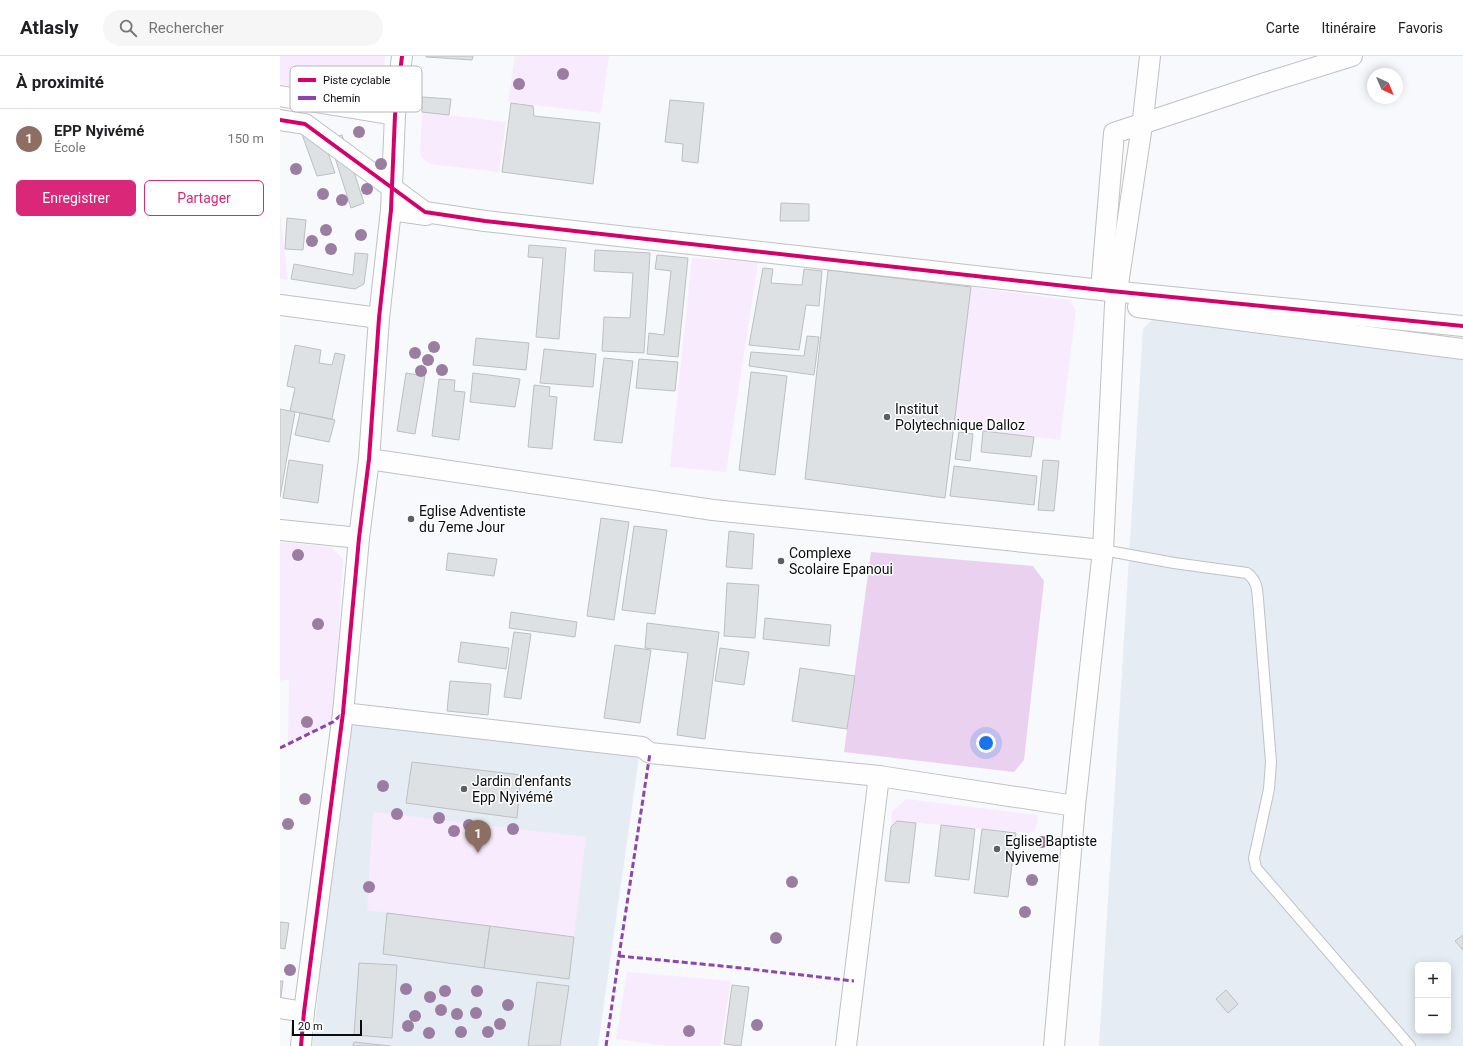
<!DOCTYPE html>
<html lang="fr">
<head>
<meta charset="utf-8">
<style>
	:root { --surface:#fff; --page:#f6f6f6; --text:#202124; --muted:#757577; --line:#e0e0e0; --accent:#db2777 }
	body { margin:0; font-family:Roboto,sans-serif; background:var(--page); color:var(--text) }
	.controls { position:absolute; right:12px; bottom:12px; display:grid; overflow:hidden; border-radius:6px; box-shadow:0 2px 10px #0003 }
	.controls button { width:36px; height:36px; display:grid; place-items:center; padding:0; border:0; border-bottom:1px solid var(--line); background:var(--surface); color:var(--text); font:20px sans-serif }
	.compass { position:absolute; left:1087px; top:12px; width:36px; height:36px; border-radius:50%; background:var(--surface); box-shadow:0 2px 10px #0003; rotate:136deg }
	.scale { position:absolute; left:12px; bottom:10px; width:70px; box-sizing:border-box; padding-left:4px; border:2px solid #0a0c10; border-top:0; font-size:11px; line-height:14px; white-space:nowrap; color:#0a0c10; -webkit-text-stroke:3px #fff; paint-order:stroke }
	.you { position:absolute; left:706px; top:687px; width:14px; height:14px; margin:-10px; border:3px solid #fff; border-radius:50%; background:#1a73e8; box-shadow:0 0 0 6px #1a73e833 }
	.badge { display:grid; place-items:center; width:26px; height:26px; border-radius:50%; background:var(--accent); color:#fff; font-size:13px; font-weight:700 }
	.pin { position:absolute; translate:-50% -33px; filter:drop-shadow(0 1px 2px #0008) }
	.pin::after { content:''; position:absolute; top:21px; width:14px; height:12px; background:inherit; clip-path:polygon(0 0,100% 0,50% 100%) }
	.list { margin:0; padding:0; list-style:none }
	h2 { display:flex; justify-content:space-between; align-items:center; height:52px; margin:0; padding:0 16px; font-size:17px }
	h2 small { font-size:13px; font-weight:400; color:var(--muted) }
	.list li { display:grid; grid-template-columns:26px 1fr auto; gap:12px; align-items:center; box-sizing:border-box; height:60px; padding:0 16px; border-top:1px solid var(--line) }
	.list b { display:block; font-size:15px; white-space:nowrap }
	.list p { margin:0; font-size:13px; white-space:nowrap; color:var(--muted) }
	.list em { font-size:13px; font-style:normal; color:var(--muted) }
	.actions { display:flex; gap:8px; padding:12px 16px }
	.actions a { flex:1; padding:9px 0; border:1px solid var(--accent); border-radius:6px; text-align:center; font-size:14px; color:var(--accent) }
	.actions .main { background:var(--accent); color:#fff }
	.icon { flex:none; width:22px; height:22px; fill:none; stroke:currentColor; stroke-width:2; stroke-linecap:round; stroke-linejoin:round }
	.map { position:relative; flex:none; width:1183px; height:990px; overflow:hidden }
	header { display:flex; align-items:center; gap:24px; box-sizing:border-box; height:56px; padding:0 20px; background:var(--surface); border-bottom:1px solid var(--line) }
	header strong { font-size:19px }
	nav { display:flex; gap:22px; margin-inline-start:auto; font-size:14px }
	.search { width:280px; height:36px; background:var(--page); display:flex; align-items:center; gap:10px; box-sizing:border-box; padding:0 14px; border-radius:22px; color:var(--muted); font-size:15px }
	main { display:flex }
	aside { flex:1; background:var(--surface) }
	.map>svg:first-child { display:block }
	.built { fill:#e5ecf4; fill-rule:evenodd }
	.green { fill:#f8ebfd }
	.forest { fill:#ead1f0 }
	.building { fill:#dee1e4; stroke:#bdc0c2 }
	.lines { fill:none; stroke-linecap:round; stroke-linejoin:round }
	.lane-casing { stroke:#bfc1c4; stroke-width:12 }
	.street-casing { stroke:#bfc1c4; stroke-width:22 }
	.lane { stroke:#fefeff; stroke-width:10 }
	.street { stroke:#fefeff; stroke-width:20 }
	.quiet { stroke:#8e44ad; stroke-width:3; stroke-dasharray:6 3; stroke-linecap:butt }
	.cycleway-casing { stroke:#fff; stroke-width:6 }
	.cycleway { stroke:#d6006c; stroke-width:4 }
	.tree { fill:#9a7da1 }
	.poi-dot { fill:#5d5f63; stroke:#fff; stroke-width:1.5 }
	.labels { text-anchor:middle; stroke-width:3; stroke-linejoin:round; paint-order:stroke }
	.poi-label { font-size:14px; fill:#0a0c10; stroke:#fff; text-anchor:start }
	.key { fill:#fff; stroke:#b6b6b7; stroke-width:1 }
	.key-label { font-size:11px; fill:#0a0c10 }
</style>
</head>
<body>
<header>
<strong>Atlasly</strong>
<div class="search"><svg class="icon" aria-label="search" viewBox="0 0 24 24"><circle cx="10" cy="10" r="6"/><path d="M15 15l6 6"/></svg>Rechercher</div>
<nav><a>Carte</a><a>Itinéraire</a><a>Favoris</a></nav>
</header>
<main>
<aside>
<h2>À proximité<small></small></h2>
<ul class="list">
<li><span class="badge" style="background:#8d6e63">1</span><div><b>EPP Nyivémé</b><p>École</p></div><em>150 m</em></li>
</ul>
<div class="actions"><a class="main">Enregistrer</a><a>Partager</a></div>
</aside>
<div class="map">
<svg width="1183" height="990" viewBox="0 0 1183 990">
	<rect width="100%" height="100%" fill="#f7f9fc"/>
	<g class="built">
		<path d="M886,250L1183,284V990H819L863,273ZM1138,909H1168V975H1138Z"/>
		<path d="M64,660L360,694L318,990H33Z"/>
	</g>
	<g class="green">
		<path d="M0,0H105L102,30L87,44L0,28Z"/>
		<path d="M235,0H329L321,57L228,46Z"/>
		<path d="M142,56L226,66L219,116L150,108L140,99Z"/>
		<path d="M0,156L8,224L0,223Z"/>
		<path d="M412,202L478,206L446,416L390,411Z"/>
		<path d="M691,231L789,244L796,254L780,384L674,371Z"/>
		<path d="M0,486L51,491L63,503L53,666L8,687L9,623L0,625Z"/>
		<path d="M626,743L757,759L758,763L755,775L749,777L617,765L611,771L612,756Z"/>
		<path d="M93,756L306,781L294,881L87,854Z"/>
		<path d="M347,916L451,925L440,990H388L336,983Z"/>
	</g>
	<path class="forest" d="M591,496L753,510L764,525L744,704L734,716L564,696Z"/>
	<g class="building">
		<path d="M146,0H193L192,4L146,1Z"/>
		<path d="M142,41L171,43L169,59L142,56Z"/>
		<path d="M390,44L424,47L418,107L402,105L403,88L385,86Z"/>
		<path d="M231,47L253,50L254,60L320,67L313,128L222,116Z"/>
		<path d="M15,59L37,64L55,117L37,120Z"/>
		<path d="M62,79L84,147L71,152L49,83Z"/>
		<path d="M501,147L529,148V165H500Z"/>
		<path d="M7,162L26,164L23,194L5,193Z"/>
		<path d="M249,189L286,192L279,283L256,281L263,202L248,201Z"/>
		<path d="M315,194L370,197L364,297L322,295L324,261L350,262L353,217L314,215Z"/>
		<path d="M75,197L88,198L84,228L75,233L11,223L14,208L73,219Z"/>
		<path d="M377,199L408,202L398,301L367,298L369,277L384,279L391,215L375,213Z"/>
		<path d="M483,212L493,213L491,227L522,229L524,213L542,215L539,250L526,249L519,294L469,289Z"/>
		<path d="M548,214L691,231L665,442L525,423Z"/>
		<path d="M527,280L539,281L534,319L469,310L471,296L524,300Z"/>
		<path d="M196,282L249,287L246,314L193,309Z"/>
		<path d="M15,289L41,294L39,307L52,309L55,297L65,299L52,363L10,355L15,332L7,330Z"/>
		<path d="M264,293L316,298L313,331L260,327Z"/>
		<path d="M324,302L353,305L342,387L314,384Z"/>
		<path d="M359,303L398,306L395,335L356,332Z"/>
		<path d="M471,316L507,320L495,419L459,414Z"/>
		<path d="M126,317L145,320L135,378L117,375Z"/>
		<path d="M193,317L240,323L235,351L190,346Z"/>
		<path d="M159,323L175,324L174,335L185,336L179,384L152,380Z"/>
		<path d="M254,329L270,331L269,340L277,341L272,393L248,391Z"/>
		<path d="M0,353L15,356L0,441Z"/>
		<path d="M20,357L55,364L49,386L15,379Z"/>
		<path d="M703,375L754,381L751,401L701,396Z"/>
		<path d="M679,376L693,378L690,405L675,403Z"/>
		<path d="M9,404L43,409L38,447L3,442Z"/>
		<path d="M763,404L779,405L774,455L758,454Z"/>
		<path d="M674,410L757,420L754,449L670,440Z"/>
		<path d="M321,462L349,466L334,564L307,560Z"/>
		<path d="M354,470L387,474L375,558L342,554Z"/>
		<path d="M449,475L474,478L472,513L446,511Z"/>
		<path d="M168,497L217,503L214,520L166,514Z"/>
		<path d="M447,527L479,529L475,582L444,580Z"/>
		<path d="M231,556L297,566L295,581L229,572Z"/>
		<path d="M485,562L551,569L549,590L483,583Z"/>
		<path d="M367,567L439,576L425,683L397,679L408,597L365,592Z"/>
		<path d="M234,576L251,578L241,643L224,641Z"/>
		<path d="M181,586L229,592L226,613L178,606Z"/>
		<path d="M335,589L371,594L360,667L324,662Z"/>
		<path d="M440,592L469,596L464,629L435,625Z"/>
		<path d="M520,612L575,620L567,673L512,665Z"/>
		<path d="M170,625L211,628L208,659L167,655Z"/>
		<path d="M132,706L241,719L237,762L126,747Z"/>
		<path d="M617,765L636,767L629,827L605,825L611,771Z"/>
		<path d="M661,769L695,773L689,824L655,820Z"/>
		<path d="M702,773L736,777L728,841L694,837Z"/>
		<path d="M107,857L210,870L204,912L103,898Z"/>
		<path d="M0,866L9,867L5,893L0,892Z"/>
		<path d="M210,870L294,881L289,923L204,912Z"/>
		<path d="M1183,879V894L1175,885Z"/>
		<path d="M79,907L117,909L112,982L74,979Z"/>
		<path d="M0,925H3L1,941H0Z"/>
		<path d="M257,926L289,930L280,990H248Z"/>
		<path d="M452,929L469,931L461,990L444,988Z"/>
		<path d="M946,934L958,948L948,957L936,943Z"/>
		<path d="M74,986L110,990H73Z"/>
	</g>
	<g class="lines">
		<g class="lane-casing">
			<path id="lane" d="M823,494L894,507L967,517C977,525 977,532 978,543L991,706L989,733L974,802L976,812L1130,990"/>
		</g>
		<g class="street-casing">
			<g id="street">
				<path d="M0,40L115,59"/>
				<path d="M0,64L25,68L145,156L205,165L821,234L1183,270"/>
				<path d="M111,154L146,159"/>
				<path d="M821,234L834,77L982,28L1072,0"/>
				<path d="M0,249L99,262"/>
				<path d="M858,251L1183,293"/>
				<path d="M89,403L433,454L823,494"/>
				<path d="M0,474L79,482"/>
				<path d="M63,657L362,691L370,697L599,720L795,750"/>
				<path d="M0,952L24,956"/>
				<path d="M21,990L24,956L63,657L79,482L89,403L99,262L111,154L115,59L122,0"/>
				<path d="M566,990L599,720"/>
				<path d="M774,990L795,750L823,494L835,248L863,63L870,0"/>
			</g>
		</g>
		<use href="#lane" class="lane"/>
		<use href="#street" class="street"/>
		<g class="quiet">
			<path d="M0,692L53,666L63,657"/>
			<path d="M339,900L452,911L574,925"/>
			<path d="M326,990L339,900L370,697"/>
		</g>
		<g class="cycleway-casing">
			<g id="cycleway">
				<path d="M0,64L25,68L145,156L205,165L821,234L1183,270"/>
				<path d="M21,990L24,956L63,657L79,482L89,403L99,262L111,154L115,59L122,0"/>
			</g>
		</g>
		<use href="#cycleway" class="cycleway"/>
	</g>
	<g class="tree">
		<circle cx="283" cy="18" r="6"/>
		<circle cx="239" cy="28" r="6"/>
		<circle cx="79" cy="76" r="6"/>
		<circle cx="101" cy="108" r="6"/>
		<circle cx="16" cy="113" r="6"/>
		<circle cx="87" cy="133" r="6"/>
		<circle cx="43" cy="138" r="6"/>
		<circle cx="62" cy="144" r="6"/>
		<circle cx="46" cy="174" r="6"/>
		<circle cx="81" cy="179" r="6"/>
		<circle cx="32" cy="185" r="6"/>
		<circle cx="51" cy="193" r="6"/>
		<circle cx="154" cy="291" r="6"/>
		<circle cx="135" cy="297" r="6"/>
		<circle cx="148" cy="304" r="6"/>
		<circle cx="162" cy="314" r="6"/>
		<circle cx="141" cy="315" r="6"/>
		<circle cx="18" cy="499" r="6"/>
		<circle cx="38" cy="568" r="6"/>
		<circle cx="27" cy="666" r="6"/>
		<circle cx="103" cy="730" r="6"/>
		<circle cx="25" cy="743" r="6"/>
		<circle cx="117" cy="758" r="6"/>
		<circle cx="159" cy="762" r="6"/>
		<circle cx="8" cy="768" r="6"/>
		<circle cx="189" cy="769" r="6"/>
		<circle cx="233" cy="773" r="6"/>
		<circle cx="174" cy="775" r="6"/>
		<circle cx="762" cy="786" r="6"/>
		<circle cx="752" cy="824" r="6"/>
		<circle cx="512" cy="826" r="6"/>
		<circle cx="89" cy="831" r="6"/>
		<circle cx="745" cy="856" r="6"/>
		<circle cx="496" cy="882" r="6"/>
		<circle cx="10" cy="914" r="6"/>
		<circle cx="126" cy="933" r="6"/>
		<circle cx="165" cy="935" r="6"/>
		<circle cx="197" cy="935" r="6"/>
		<circle cx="150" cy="941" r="6"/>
		<circle cx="228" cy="949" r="6"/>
		<circle cx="161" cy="954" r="6"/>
		<circle cx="196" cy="957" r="6"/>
		<circle cx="177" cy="958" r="6"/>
		<circle cx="135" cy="960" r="6"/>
		<circle cx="220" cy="968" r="6"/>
		<circle cx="477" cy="969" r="6"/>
		<circle cx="128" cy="970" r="6"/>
		<circle cx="409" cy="975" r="6"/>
		<circle cx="181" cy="976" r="6"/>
		<circle cx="208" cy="976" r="6"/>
		<circle cx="149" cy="977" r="6"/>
	</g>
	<g class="poi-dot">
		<circle cx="607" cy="361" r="4"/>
		<circle cx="131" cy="463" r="4"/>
		<circle cx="501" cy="505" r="4"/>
		<circle cx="184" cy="733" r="4"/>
		<circle cx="717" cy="793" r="4"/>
	</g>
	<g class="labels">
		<g class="poi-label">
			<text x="615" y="358">Institut<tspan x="615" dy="16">Polytechnique Dalloz</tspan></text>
			<text x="139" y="460">Eglise Adventiste<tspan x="139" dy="16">du 7eme Jour</tspan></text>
			<text x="509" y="502">Complexe<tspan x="509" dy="16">Scolaire Epanoui</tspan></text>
			<text x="192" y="730">Jardin d'enfants<tspan x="192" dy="16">Epp Nyivémé</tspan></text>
			<text x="725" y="790">Eglise Baptiste<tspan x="725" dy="16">Nyiveme</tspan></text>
		</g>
	</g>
	<rect x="10" y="10" width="132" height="46" rx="6" class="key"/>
	<rect x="18" y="22" width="18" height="4" fill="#d6006c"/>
	<rect x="18" y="40" width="18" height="4" fill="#8e44ad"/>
	<g class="key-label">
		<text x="43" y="28">Piste cyclable</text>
		<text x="43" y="46">Chemin</text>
	</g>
</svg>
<div class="controls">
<button>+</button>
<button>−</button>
</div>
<svg class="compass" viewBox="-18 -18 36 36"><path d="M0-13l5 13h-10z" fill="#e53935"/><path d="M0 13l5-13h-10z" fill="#757577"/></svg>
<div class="scale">20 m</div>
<div class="you"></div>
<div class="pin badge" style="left:198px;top:797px;background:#8d6e63">1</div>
</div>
</main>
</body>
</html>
